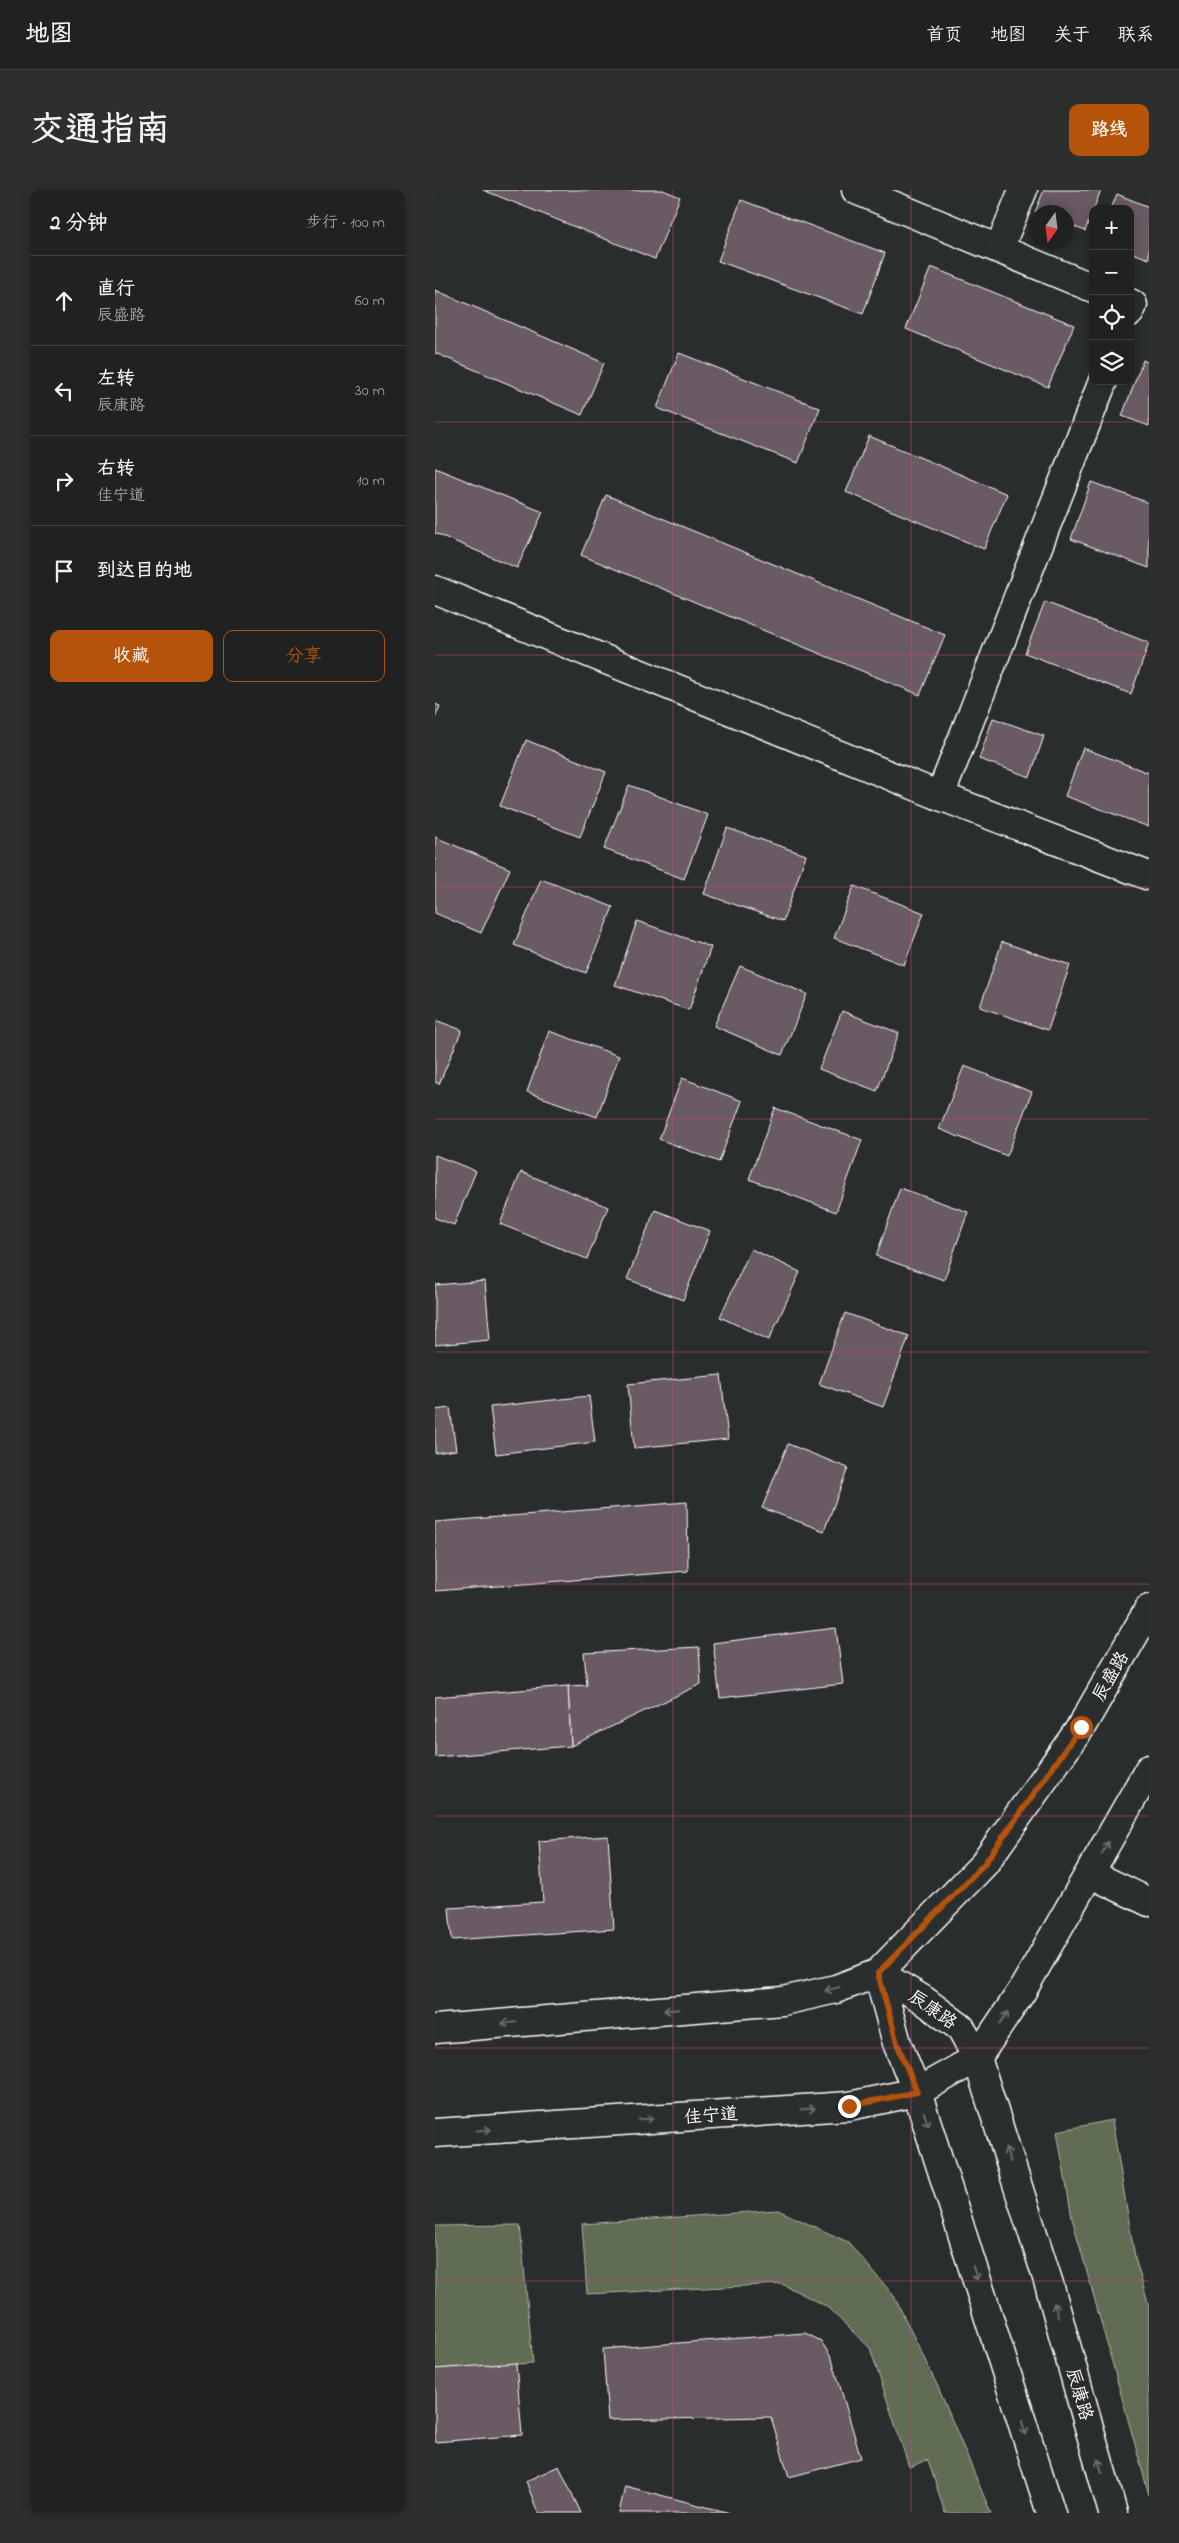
<!DOCTYPE html>
<html lang="zh">
<head>
<meta charset="utf-8">
<style>
	:root { --surface:#202222; --page:#2d2f2f; --text:#f1f3f6; --muted:#a2a4a5; --line:#3d3f40; --accent:#b45309 }
	body { margin:0; font-family:"Indie Flower","LXGW WenKai TC",sans-serif; background:var(--page); color:var(--text) }
	.controls { position:absolute; right:15px; top:15px; display:grid; overflow:hidden; border-radius:10px; box-shadow:0 2px 12px #0003 }
	.controls button { width:45px; height:45px; display:grid; place-items:center; padding:0; border:0; border-bottom:1px solid var(--line); background:var(--surface); color:var(--text); font:25px sans-serif }
	.compass { position:absolute; left:594px; top:15px; width:45px; height:45px; border-radius:50%; background:var(--surface); box-shadow:0 2px 12px #0003; rotate:194deg }
	.stop { position:absolute; width:15px; height:15px; margin:-11px; border:4px solid #b45309; border-radius:50%; background:#fff }
	.stop.end { background:#b45309; border-color:#fff; box-shadow:0 1px 5px #0008 }
	.list { margin:0; padding:0; list-style:none }
	h2 { display:flex; justify-content:space-between; align-items:center; height:65px; margin:0; padding:0 20px; font-size:21px }
	h2 small { font-size:16px; font-weight:400; color:var(--muted) }
	.list li { display:grid; grid-template-columns:32px 1fr auto; gap:15px; align-items:center; box-sizing:border-box; height:90px; padding:0 20px; border-top:1px solid var(--line) }
	.list b { display:block; font-size:19px; white-space:nowrap }
	.list p { margin:0; font-size:16px; white-space:nowrap; color:var(--muted) }
	.list em { font-size:16px; font-style:normal; color:var(--muted) }
	.actions { display:flex; gap:10px; padding:15px 20px }
	.actions a { flex:1; padding:11px 0; border:1px solid var(--accent); border-radius:10px; text-align:center; font-size:18px; color:var(--accent) }
	.actions .main { background:var(--accent); color:#fff }
	.icon { flex:none; width:28px; height:28px; fill:none; stroke:currentColor; stroke-width:2; stroke-linecap:round; stroke-linejoin:round }
	.map { position:relative; flex:none; width:714px; height:2323px; overflow:hidden; border-radius:10px }
	header { display:flex; align-items:center; gap:30px; box-sizing:border-box; height:70px; padding:0 25px; background:var(--surface); border-bottom:1px solid var(--line) }
	header strong { font-size:24px }
	nav { display:flex; gap:28px; margin-inline-start:auto; font-size:18px }
	.intro { display:flex; align-items:center; justify-content:space-between; box-sizing:border-box; height:120px; padding:0 30px }
	h1 { margin:0; font-size:35px }
	.button { padding:12px 22px; border-radius:10px; background:var(--accent); color:#fff; font-size:18px; font-weight:700 }
	main { display:flex; gap:30px; padding:0 30px }
	aside { flex:1; background:var(--surface); border-radius:10px; box-shadow:0 2px 12px #0003 }
	.map>svg:first-child { display:block }
	.green { fill:#616c53; stroke:#b0b6a9 }
	.building { fill:#6b5a64; stroke:#fff }
	.lines { fill:none; stroke-linecap:round; stroke-linejoin:round }
	.minor-casing { stroke:#fff; stroke-width:31 }
	.major-casing { stroke:#fff; stroke-width:31 }
	.minor { stroke:#2a2d2e; stroke-width:28 }
	.major { stroke:#2a2d2e; stroke-width:28 }
	.oneway { stroke:#6a6c6d }
	.route { stroke:#b45309; stroke-width:6 }
	.grid { fill:none; stroke:#ce467c; stroke-width:1; stroke-opacity:0.55 }
	.labels { text-anchor:middle; stroke-width:5; stroke-linejoin:round; paint-order:stroke }
	.street-label { font-size:18px; fill:#fff; stroke:#2a2d2e }
</style>
</head>
<body>
<header>
<strong>地图</strong>
<nav><a>首页</a><a>地图</a><a>关于</a><a>联系</a></nav>
</header>
<div class="intro"><h1>交通指南</h1><a class="button">路线</a></div>
<main>
<aside>
<h2>2 分钟<small>步行 · 100 m</small></h2>
<ul class="list">
<li><svg class="icon" aria-label="ahead" viewBox="0 0 24 24"><path d="M12 20V5M6 11l6-6 6 6"/></svg><div><b>直行</b><p>辰盛路</p></div><em>60 m</em></li>
<li><svg class="icon" aria-label="left" viewBox="0 0 24 24"><path d="M17 20v-9H6M10 6l-5 5 5 5"/></svg><div><b>左转</b><p>辰康路</p></div><em>30 m</em></li>
<li><svg class="icon" aria-label="right" viewBox="0 0 24 24"><path d="M7 20v-9h11M14 6l5 5-5 5"/></svg><div><b>右转</b><p>佳宁道</p></div><em>10 m</em></li>
<li><svg class="icon" aria-label="arrive" viewBox="0 0 24 24"><path d="M6 21V4h12l-3 4 3 4H6"/></svg><div><b>到达目的地</b></div></li>
</ul>
<div class="actions"><a class="main">收藏</a><a>分享</a></div>
</aside>
<div class="map">
<svg width="714" height="2323" viewBox="0 0 714 2323">
	<rect width="100%" height="100%" fill="#2a2d2e"/>
	<filter id="ink" filterUnits="userSpaceOnUse"><feTurbulence type="fractalNoise" baseFrequency=".02" numOctaves="2"/><feDisplacementMap in="SourceGraphic" scale="10" xChannelSelector="R" yChannelSelector="G"/><feConvolveMatrix kernelMatrix="1 2 1 2 8 2 1 2 1" color-interpolation-filters="sRGB"/></filter>
	<g filter="url(#ink)">
		<g class="green">
			<path d="M677,1930L700,2068L714,2116V2305L637,2028L622,1941Z"/>
			<path d="M343,2020L413,2052L459,2106L503,2197L556,2323H510L493,2270L474,2277L435,2158L391,2116L347,2094L152,2104L147,2034Z"/>
			<path d="M85,2035L98,2173L0,2179V2036Z"/>
		</g>
		<g class="building">
			<path d="M48,0H228L245,7L220,69Z"/>
			<path d="M609,0H666L650,41L632,34V22H600Z"/>
			<path d="M682,4L714,17V69L695,62V19H676Z"/>
			<path d="M306,10L450,63L428,124L283,71Z"/>
			<path d="M496,77L639,135L613,197L471,139Z"/>
			<path d="M0,100L169,173L147,225L0,163Z"/>
			<path d="M244,163L385,218L363,273L222,218Z"/>
			<path d="M708,170L714,173V236L687,226Z"/>
			<path d="M434,246L572,304L549,359L411,302Z"/>
			<path d="M0,278L108,322L82,378L0,343Z"/>
			<path d="M656,292L714,313V378L636,349Z"/>
			<path d="M171,305L510,445L485,505L146,365Z"/>
			<path d="M610,412L714,453L696,504L590,463Z"/>
			<path d="M0,514L5,516L0,528Z"/>
			<path d="M558,528L609,546L595,587L544,569Z"/>
			<path d="M91,550L171,582L145,647L65,616Z"/>
			<path d="M648,558L714,583V637L630,606Z"/>
			<path d="M194,595L273,625L249,689L169,659Z"/>
			<path d="M292,638L371,665L348,731L269,704Z"/>
			<path d="M0,647L75,679L46,743L0,723Z"/>
			<path d="M106,689L178,717L151,783L79,755Z"/>
			<path d="M419,696L489,723L469,775L399,748Z"/>
			<path d="M202,731L276,757L254,820L180,795Z"/>
			<path d="M567,752L635,775L613,840L545,817Z"/>
			<path d="M305,776L372,804L347,865L279,836Z"/>
			<path d="M407,821L464,843L442,901L384,879Z"/>
			<path d="M0,830L27,840L4,894L0,892Z"/>
			<path d="M114,841L184,866L162,927L92,902Z"/>
			<path d="M529,876L597,902L572,966L504,939Z"/>
			<path d="M247,888L307,911L284,972L224,949Z"/>
			<path d="M340,918L427,950L401,1022L314,989Z"/>
			<path d="M0,965L41,981L19,1035L0,1028Z"/>
			<path d="M86,982L173,1017L152,1069L65,1034Z"/>
			<path d="M465,998L533,1022L509,1090L441,1066Z"/>
			<path d="M220,1020L275,1041L248,1110L192,1089Z"/>
			<path d="M316,1059L365,1082L334,1150L285,1127Z"/>
			<path d="M50,1091L55,1150L0,1155V1095Z"/>
			<path d="M410,1123L474,1146L448,1217L384,1194Z"/>
			<path d="M286,1185L293,1249L199,1258L193,1194Z"/>
			<path d="M154,1206L160,1252L61,1264L55,1217Z"/>
			<path d="M15,1218L21,1260L0,1263V1220Z"/>
			<path d="M353,1254L413,1278L389,1341L327,1318Z"/>
			<path d="M252,1312L253,1381L0,1401V1332Z"/>
			<path d="M401,1438L408,1494L285,1508L278,1453Z"/>
			<path d="M264,1457L266,1494L136,1556L133,1496L152,1495L149,1463Z"/>
			<path d="M133,1496L136,1556L0,1567V1507Z"/>
			<path d="M173,1646L179,1739L17,1750L14,1718L108,1712L104,1651Z"/>
			<path d="M370,2143L386,2151L397,2169L426,2268L354,2287L336,2227L173,2230L168,2159Z"/>
			<path d="M81,2173L87,2245L0,2252V2179Z"/>
			<path d="M124,2276L146,2323H103L91,2291Z"/>
			<path d="M190,2296L295,2323H184Z"/>
		</g>
		<g class="lines">
			<g class="minor-casing">
				<g id="minor">
					<path d="M421,0L658,98"/>
					<path d="M564,59L588,0"/>
					<path d="M695,113L698,115L695,122"/>
					<path d="M0,400L505,606L714,686"/>
					<path d="M505,606L668,191"/>
					<path d="M656,1684L714,1712"/>
					<path d="M443,1783L487,1809L526,1838L542,1868L614,2094L678,2323"/>
					<path d="M443,1783L462,1853L482,1902L616,2323"/>
				</g>
			</g>
			<g class="major-casing">
				<g id="major">
					<path d="M0,1839L348,1811L401,1799L443,1783L549,1674L646,1537L714,1419"/>
					<path d="M0,1943L414,1916L482,1902L542,1868L587,1801L714,1579"/>
				</g>
			</g>
			<use href="#minor" class="minor"/>
			<use href="#major" class="major"/>
		</g>
		<defs><path id="oneway-shaft" d="M-6 0H5M1.5-3L5.5 0L1.5 3" fill="none" stroke-width="1.6" stroke-linecap="round" stroke-linejoin="round" transform="scale(1.25)"/></defs>
		<g class="oneway">
			<use href="#oneway-shaft" transform="translate(670 1658) rotate(-61)"/>
			<use href="#oneway-shaft" transform="translate(397 1799) rotate(165)"/>
			<use href="#oneway-shaft" transform="translate(236 1820) rotate(175)"/>
			<use href="#oneway-shaft" transform="translate(569 1828) rotate(-56)"/>
			<use href="#oneway-shaft" transform="translate(74 1833) rotate(175)"/>
			<use href="#oneway-shaft" transform="translate(373 1919) rotate(-4)"/>
			<use href="#oneway-shaft" transform="translate(211 1929) rotate(-4)"/>
			<use href="#oneway-shaft" transform="translate(491 1929) rotate(72)"/>
			<use href="#oneway-shaft" transform="translate(49 1940) rotate(-4)"/>
			<use href="#oneway-shaft" transform="translate(573 1965) rotate(-110)"/>
			<use href="#oneway-shaft" transform="translate(540 2083) rotate(72)"/>
			<use href="#oneway-shaft" transform="translate(621 2120) rotate(-106)"/>
			<use href="#oneway-shaft" transform="translate(589 2238) rotate(72)"/>
			<use href="#oneway-shaft" transform="translate(665 2276) rotate(-106)"/>
		</g>
	</g>
	<g class="lines" filter="url(#ink)">
		<path class="route" d="M414,1916L482,1902L462,1853L443,1783L549,1674L646,1537"/>
	</g>
	<path class="grid" d="M238,0V2323M476,0V2323M0,232H714M0,465H714M0,697H714M0,929H714M0,1162H714M0,1394H714M0,1626H714M0,1858H714M0,2091H714"/>
	<g class="labels">
		<g class="street-label">
			<text transform="translate(675 1486) rotate(-60)" y="6">辰盛路</text>
			<text transform="translate(498 1819) rotate(35)" y="6">辰康路</text>
			<text transform="translate(276 1925) rotate(-4)" y="6">佳宁道</text>
			<text transform="translate(645 2204) rotate(74)" y="6">辰康路</text>
		</g>
	</g>
</svg>
<div class="controls">
<button>+</button>
<button>−</button>
<button><svg class="icon" aria-label="locate" viewBox="0 0 24 24"><circle cx="12" cy="12" r="6"/><path d="M12 2v4M12 18v4M2 12h4M18 12h4"/></svg></button>
<button><svg class="icon" aria-label="layers" viewBox="0 0 24 24"><path d="M12 4l9 5-9 5-9-5zM3 14l9 5 9-5"/></svg></button>
</div>
<svg class="compass" viewBox="-18 -18 36 36"><path d="M0-13l5 13h-10z" fill="#e53935"/><path d="M0 13l5-13h-10z" fill="#a2a4a5"/></svg>
<div class="stop" style="left:646px;top:1537px"></div>
<div class="stop end" style="left:414px;top:1916px"></div>
</div>
</main>
</body>
</html>
